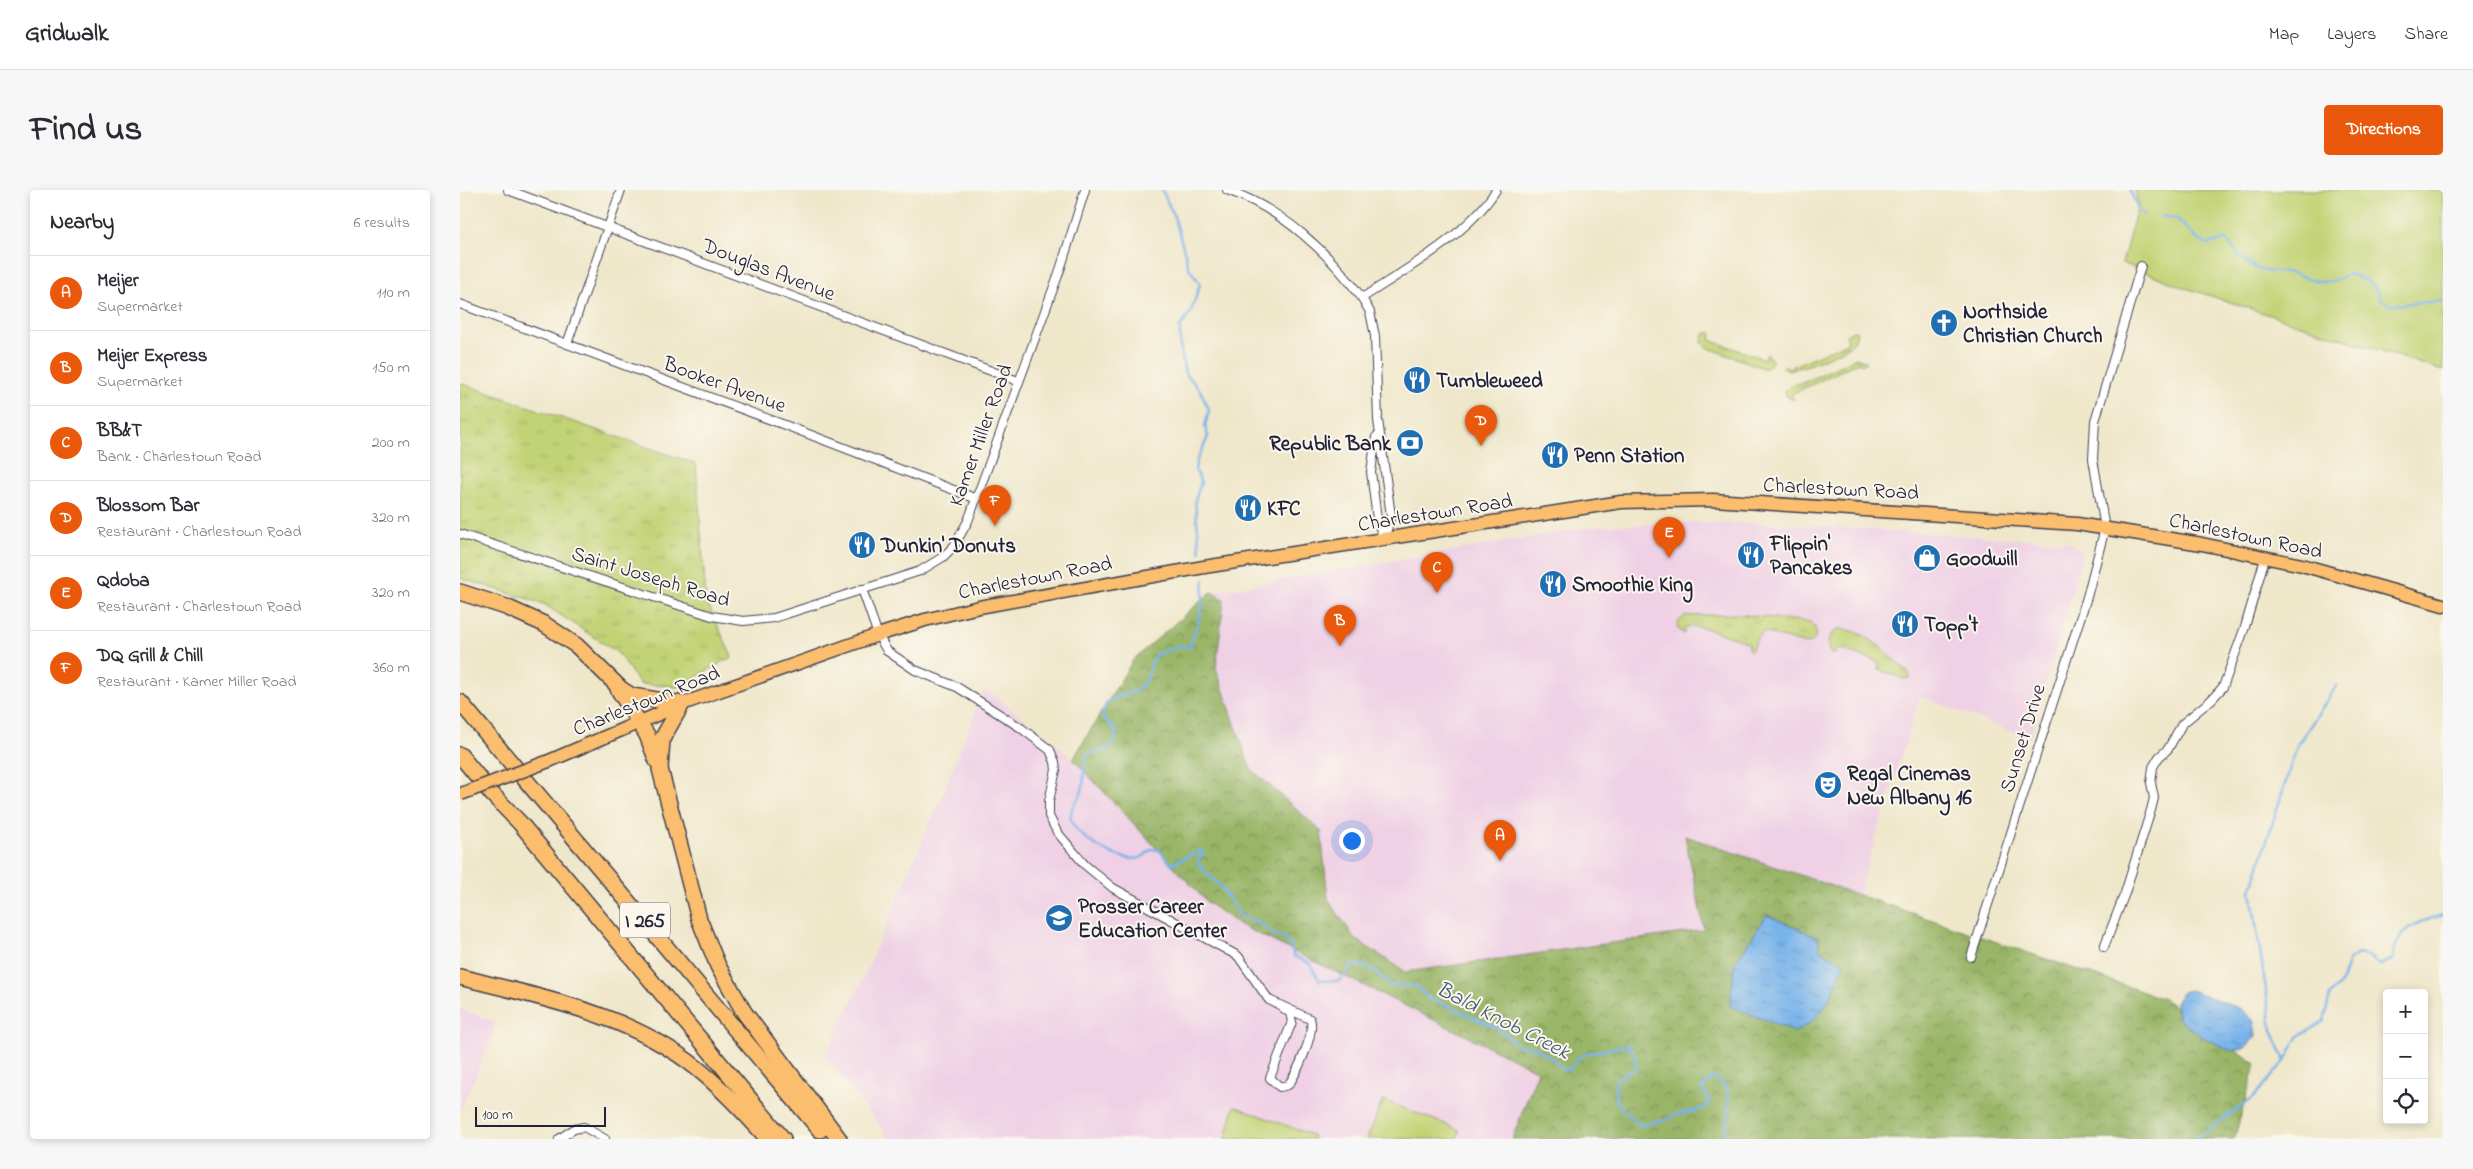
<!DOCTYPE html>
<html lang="en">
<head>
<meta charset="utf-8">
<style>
	:root { --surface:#fff; --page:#f7f7f7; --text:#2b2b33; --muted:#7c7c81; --line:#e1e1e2; --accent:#ea580c }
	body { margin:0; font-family:"Indie Flower",sans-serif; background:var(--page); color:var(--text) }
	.controls { position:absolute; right:15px; bottom:15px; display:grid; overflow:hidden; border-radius:5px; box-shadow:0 2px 8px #0003 }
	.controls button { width:45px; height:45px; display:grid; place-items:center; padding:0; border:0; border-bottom:1px solid var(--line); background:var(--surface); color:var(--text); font:25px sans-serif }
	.scale { position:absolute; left:15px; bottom:12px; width:131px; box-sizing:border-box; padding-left:5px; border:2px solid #22223b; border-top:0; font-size:14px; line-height:18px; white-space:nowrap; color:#22223b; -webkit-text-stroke:4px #fbf7ec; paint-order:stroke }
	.you { position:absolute; left:891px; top:650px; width:18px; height:18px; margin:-12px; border:4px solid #fff; border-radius:50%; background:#1a73e8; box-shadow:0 0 0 8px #1a73e833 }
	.badge { display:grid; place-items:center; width:32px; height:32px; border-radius:50%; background:var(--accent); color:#fff; font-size:16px; font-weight:700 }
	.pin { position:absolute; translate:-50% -41px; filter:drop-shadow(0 1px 2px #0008) }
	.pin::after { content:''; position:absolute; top:26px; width:18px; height:15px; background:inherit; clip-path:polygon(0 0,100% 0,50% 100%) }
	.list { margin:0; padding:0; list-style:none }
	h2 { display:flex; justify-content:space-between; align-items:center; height:65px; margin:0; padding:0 20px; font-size:21px }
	h2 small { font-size:16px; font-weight:400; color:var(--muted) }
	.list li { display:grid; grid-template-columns:32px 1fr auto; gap:15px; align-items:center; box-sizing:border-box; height:75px; padding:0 20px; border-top:1px solid var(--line) }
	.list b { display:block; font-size:19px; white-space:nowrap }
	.list p { margin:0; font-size:16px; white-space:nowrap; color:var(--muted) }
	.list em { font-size:16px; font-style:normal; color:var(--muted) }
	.icon { flex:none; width:28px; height:28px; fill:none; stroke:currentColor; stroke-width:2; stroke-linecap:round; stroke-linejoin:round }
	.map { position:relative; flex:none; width:1983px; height:949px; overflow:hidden; border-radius:5px }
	header { display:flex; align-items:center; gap:30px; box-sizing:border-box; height:70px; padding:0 25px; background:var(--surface); border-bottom:1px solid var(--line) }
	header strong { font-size:24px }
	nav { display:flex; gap:28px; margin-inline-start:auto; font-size:18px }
	.intro { display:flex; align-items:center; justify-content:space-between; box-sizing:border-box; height:120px; padding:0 30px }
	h1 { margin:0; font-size:35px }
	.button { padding:12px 22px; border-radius:5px; background:var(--accent); color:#fff; font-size:18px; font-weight:700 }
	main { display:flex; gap:30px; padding:0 30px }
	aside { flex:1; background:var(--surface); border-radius:5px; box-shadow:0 2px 8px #0003 }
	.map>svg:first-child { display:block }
	.built { fill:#efd0e5 }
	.grass { fill:url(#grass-tufts); stroke:#727a58 }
	.forest { fill:url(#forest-crowns); stroke:#5e6c51 }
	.green { fill:#c2d376; stroke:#727a58 }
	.water { fill:url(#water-ripples); stroke:#4d6a92 }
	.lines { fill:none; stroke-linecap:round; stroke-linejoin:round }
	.stream { stroke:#78b3ea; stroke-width:2.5 }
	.minor-casing { stroke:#414050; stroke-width:10 }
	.primary-casing { stroke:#414050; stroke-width:15 }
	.motorway-casing { stroke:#414050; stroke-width:18 }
	.minor { stroke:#fff; stroke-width:8 }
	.primary { stroke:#fbbe6e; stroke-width:12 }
	.motorway { stroke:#fbbe6e; stroke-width:15 }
	.primary-bridge-casing { stroke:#414050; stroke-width:15; stroke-linecap:butt }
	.primary-bridge { stroke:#fbbe6e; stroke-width:12 }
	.labels { text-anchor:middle; stroke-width:4; stroke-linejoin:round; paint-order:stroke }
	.shield { fill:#fbf7ec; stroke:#636270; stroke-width:1 }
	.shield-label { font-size:20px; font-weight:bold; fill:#22223b }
	.street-label { font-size:21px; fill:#22223b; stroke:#fbf7ec }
	.poi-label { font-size:21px; font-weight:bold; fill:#22223b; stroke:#fbf7ec; text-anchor:start }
	.water-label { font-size:22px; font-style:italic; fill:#405578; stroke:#fbf7ec }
</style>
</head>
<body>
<header>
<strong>Gridwalk</strong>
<nav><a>Map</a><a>Layers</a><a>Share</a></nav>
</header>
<div class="intro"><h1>Find us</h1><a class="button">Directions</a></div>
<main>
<aside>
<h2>Nearby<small>6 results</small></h2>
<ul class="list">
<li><span class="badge">A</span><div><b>Meijer</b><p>Supermarket</p></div><em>110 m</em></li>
<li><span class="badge">B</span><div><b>Meijer Express</b><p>Supermarket</p></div><em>150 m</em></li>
<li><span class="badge">C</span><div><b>BB&amp;T</b><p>Bank · Charlestown Road</p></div><em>200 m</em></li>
<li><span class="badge">D</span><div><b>Blossom Bar</b><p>Restaurant · Charlestown Road</p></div><em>320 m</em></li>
<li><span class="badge">E</span><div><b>Qdoba</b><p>Restaurant · Charlestown Road</p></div><em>320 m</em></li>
<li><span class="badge">F</span><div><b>DQ Grill &amp; Chill</b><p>Restaurant · Kamer Miller Road</p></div><em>360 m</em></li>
</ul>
</aside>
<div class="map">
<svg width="1983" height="949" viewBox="0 0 1983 949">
	<defs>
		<pattern id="grass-tufts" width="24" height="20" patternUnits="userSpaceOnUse" patternTransform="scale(1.25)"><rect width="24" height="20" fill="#c2d376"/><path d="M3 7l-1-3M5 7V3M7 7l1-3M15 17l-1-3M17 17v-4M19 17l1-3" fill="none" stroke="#a6b567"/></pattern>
		<pattern id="forest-crowns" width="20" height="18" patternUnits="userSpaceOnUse" patternTransform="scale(1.25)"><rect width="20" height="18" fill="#99b567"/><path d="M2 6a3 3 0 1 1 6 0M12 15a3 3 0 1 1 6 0" fill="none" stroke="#7c9356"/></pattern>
		<pattern id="water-ripples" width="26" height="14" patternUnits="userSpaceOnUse" patternTransform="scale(1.25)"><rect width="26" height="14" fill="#78b3ea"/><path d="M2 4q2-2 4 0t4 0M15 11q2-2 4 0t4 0" fill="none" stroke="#6291bf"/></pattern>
	</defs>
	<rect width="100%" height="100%" fill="#fbf7ec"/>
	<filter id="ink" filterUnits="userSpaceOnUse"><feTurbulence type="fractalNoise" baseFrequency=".02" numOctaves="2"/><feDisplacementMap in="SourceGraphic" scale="10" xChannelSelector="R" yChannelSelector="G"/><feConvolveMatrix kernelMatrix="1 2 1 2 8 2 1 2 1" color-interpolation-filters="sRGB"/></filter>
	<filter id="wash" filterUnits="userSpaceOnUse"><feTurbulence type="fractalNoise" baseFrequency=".0096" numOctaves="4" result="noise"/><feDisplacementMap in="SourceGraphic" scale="20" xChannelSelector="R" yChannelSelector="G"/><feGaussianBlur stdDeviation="1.12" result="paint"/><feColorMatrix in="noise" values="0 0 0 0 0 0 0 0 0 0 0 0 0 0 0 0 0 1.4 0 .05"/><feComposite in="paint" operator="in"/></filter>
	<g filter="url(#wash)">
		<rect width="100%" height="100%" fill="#efe7ca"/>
		<g class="built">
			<path d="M1230,332L1323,334L1609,352L1618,358L1622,367L1570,549L1460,506L1398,705L1225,646L1244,740L946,782L895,749L868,709L861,641L790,578L756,478L764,410L751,402L1131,337Z"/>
			<path d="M524,499L587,546L613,569L747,712L760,723L778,734L1078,881L1052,949H430L365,866L405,784L483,603Z"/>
			<path d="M0,819L35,832L31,850L0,921Z"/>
		</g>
		<g class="grass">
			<path d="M1393,141L1397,142C1396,148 1394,153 1389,156C1379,163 1334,184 1323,179L1324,176L1329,178L1386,153L1388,150L1386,145Z"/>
			<path d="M1250,142L1252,144L1250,150L1304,169L1307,163L1313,172L1307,178H1303L1246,157L1242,153L1244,144Z"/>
			<path d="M1396,168L1407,172L1402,175L1399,172L1332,204L1334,210L1327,207L1325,201L1331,195L1345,192Z"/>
			<path d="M0,193L236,274L246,410L272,467L218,497L180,494L158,463L84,414L0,388Z"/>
			<path d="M1277,424L1350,432L1355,437C1358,445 1355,453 1346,454L1303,442L1298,447L1291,461L1288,459L1289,453L1242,437H1225L1224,444L1217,438L1218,432L1225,426Z"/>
			<path d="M1378,439C1408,439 1429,466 1449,483L1450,487L1445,489L1419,480V472L1378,458L1375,464H1371C1365,455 1369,443 1378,439Z"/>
		</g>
		<path class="forest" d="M751,402L764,409L756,478L790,578L861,641L868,709L895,749L946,782L1244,740L1225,646L1704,809L1796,874L1774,949H1052L1078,881L778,734L747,712L613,569L673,470Z"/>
		<g class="green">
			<path d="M1675,0H1983V181L1720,96L1662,73L1678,15Z"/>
			<path d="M923,910L1000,940L996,949H907Z"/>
			<path d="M774,916L852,945L854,949H766Z"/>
		</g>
		<g class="water">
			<path d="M1307,725L1358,747L1360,760L1384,774C1371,805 1367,826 1335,842L1270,816L1274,774Z"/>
			<path d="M1730,800L1781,819L1794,831L1796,846L1785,858L1771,861L1746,849L1719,830L1715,812L1723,802Z"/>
		</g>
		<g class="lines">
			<g class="stream">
				<path d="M702,0L715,29L729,78L740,94L731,122L720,137V156L725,183L740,200L749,220L745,236L748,247L737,270L735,280L741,292L735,311L740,362"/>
				<path d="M1670,0L1679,21L1684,25"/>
				<path d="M1700,26L1716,28L1737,49L1747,54L1766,50C1776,61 1786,75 1801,80C1808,83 1817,81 1825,82C1853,86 1859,101 1888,84C1904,88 1916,94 1921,110L1931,115L1983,111"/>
				<path d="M744,390L742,418L730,457L720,456L696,464C690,474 689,491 679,498C663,510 643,502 643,528L656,540L654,554L644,560L629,564C621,575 626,588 622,601C619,611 608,618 611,630C616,648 664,676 682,667C685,665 689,662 691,659L699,660L711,674L741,660L743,664L738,670L740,676L762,698L780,726L800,733L815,745L823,747L830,754L834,766L849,773L859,790C880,793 881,792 892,775C910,774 918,784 930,795L957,796L970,810L979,812L1037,838L1059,856L1075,857L1096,872L1103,880L1110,879L1117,869L1125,864L1168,855L1175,867L1177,877L1156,890C1152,916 1164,922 1182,936L1196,931H1204L1217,924L1235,921L1248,915L1249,909L1241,899L1252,888C1278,897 1267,926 1264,949"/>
				<path d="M1825,871L1812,840L1791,701L1837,556L1877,495"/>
				<path d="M1736,949L1795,906L1825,871L1838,847L1864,831L1870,805L1881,793L1889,770L1898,764L1908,766L1920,775L1933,769C1936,738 1956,732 1983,725"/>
			</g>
		</g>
	</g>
	<g filter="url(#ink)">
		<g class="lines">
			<g class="minor-casing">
				<g id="minor">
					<path d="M48,0L558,191"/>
					<path d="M767,0C822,19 868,62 902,108"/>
					<path d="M0,114L330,237L517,309"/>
					<path d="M107,154L161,0"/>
					<path d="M916,247L911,282L917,329L924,350"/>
					<path d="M0,344L252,426L283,431L314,428L460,381L483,367L494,356L508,331L600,80L625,0"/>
					<path d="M924,350L931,326L918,230L915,146L910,122L902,108C945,80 1009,44 1036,0"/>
					<path d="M402,399L418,445L427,461L455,480L497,497L561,538L590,560L595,572L596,580L589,611V626L597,642L625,675L653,698L778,766L809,810L850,829C856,841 837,884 828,895L820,897L810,888L832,832L830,823L823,818"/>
					<path d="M1644,757L1665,703L1691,620L1694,608L1691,593L1693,577L1699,567L1708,559L1722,534L1751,510L1763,497L1785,437L1805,368"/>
					<path d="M1511,767L1627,407L1645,338L1633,269L1635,231L1681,76"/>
					<path d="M99,949L114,939L124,937L145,949"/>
				</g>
			</g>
			<g class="primary-casing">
				<path id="primary" d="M89,571L222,514L418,445L465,430L519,417L744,377L1161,312L1253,310L1617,334L1742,354L1842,375L1983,415"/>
			</g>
			<g class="motorway-casing">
				<g id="motorway">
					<path d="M0,402L46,417L84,434L117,456L161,499L172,506L222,514L202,549L200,579L239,729L258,776L284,822L379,949"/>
					<path d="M158,499L187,545L197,571"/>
					<path d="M0,512L360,940"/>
					<path d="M0,565L32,604L60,633L323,949"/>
					<path d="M0,787C83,808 170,824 238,879C264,900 286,924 308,949"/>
				</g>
			</g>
			<use href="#minor" class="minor"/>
			<use href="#primary" class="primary"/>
			<use href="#motorway" class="motorway"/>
			<g class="primary-bridge-casing">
				<path id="primary-bridge" d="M1,604L89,571"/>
			</g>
			<use href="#primary-bridge" class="primary-bridge"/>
		</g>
	</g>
	<defs>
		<g id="church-disc" transform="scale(1.4375)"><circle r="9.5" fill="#1f6fb2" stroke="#fbf7ec"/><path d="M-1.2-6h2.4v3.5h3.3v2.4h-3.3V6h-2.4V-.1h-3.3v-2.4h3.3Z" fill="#fff"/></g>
		<g id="restaurant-disc" transform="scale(1.4375)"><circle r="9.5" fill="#1f6fb2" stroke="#fbf7ec"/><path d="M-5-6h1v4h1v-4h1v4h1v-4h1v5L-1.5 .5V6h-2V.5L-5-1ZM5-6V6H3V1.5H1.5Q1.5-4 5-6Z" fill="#fff"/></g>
		<g id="bank-disc" transform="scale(1.4375)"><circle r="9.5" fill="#1f6fb2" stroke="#fbf7ec"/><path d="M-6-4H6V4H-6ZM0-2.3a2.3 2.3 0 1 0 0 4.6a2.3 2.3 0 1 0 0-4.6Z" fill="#fff"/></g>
		<g id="shop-disc" transform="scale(1.4375)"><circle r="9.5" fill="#1f6fb2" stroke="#fbf7ec"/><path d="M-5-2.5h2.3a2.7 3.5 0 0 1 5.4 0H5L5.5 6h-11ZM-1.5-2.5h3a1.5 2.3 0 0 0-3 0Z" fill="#fff"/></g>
		<g id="theatre-disc" transform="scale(1.4375)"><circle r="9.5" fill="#1f6fb2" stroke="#fbf7ec"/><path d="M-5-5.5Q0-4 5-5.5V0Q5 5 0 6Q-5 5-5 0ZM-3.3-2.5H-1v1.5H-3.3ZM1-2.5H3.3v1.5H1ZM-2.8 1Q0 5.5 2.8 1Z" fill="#fff"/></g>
		<g id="school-disc" transform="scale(1.4375)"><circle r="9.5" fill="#1f6fb2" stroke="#fbf7ec"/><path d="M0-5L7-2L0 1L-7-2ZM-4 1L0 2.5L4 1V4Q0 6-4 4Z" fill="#fff"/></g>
	</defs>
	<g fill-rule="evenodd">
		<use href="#church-disc" x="1484" y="133"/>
		<use href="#restaurant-disc" x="957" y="190"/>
		<use href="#bank-disc" x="950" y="253"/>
		<use href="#restaurant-disc" x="1095" y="265"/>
		<use href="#restaurant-disc" x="788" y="318"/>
		<use href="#restaurant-disc" x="402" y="355"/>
		<use href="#restaurant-disc" x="1291" y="365"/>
		<use href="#shop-disc" x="1467" y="368"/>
		<use href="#restaurant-disc" x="1093" y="394"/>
		<use href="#restaurant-disc" x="1445" y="434"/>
		<use href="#theatre-disc" x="1368" y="595"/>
		<use href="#school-disc" x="599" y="728"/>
	</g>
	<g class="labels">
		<rect class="shield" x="160" y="712.5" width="50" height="35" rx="4"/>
		<g class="shield-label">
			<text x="185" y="737">I 265</text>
		</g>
		<g class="street-label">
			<text transform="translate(309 79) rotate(21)" y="7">Douglas Avenue</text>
			<text transform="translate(265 194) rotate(20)" y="7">Booker Avenue</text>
			<text transform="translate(520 245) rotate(-70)" y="7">Kamer Miller Road</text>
			<text transform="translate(1381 298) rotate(3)" y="7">Charlestown Road</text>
			<text transform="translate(975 322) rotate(-9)" y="7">Charlestown Road</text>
			<text transform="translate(1786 345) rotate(12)" y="7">Charlestown Road</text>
			<text transform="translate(191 386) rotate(17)" y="7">Saint Joseph Road</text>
			<text transform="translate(575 387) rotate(-11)" y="7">Charlestown Road</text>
			<text transform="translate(186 510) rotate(-22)" y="7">Charlestown Road</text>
			<text transform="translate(1562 548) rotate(-73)" y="7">Sunset Drive</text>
		</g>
		<g class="poi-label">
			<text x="1503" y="128">Northside<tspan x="1503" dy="24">Christian Church</tspan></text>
			<text x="976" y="197">Tumbleweed</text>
			<text x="931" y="260" text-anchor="end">Republic Bank</text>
			<text x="1114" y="272">Penn Station</text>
			<text x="807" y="325">KFC</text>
			<text x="1310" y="360">Flippin'<tspan x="1310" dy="24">Pancakes</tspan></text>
			<text x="421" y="362">Dunkin' Donuts</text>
			<text x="1486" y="375">Goodwill</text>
			<text x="1112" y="401">Smoothie King</text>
			<text x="1464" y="441">Topp't</text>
			<text x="1387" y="590">Regal Cinemas<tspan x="1387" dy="24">New Albany 16</tspan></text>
			<text x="618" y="723">Prosser Career<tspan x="618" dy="24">Education Center</tspan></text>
		</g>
		<g class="water-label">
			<text transform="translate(1044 829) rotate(27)" y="8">Bald Knob Creek</text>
		</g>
	</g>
</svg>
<div class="controls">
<button>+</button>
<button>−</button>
<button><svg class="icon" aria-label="locate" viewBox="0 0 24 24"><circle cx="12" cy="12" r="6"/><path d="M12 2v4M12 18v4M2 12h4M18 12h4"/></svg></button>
</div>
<div class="scale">100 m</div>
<div class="you"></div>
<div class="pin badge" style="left:1040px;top:671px">A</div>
<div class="pin badge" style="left:880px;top:456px">B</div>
<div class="pin badge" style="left:977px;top:403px">C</div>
<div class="pin badge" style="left:1021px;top:256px">D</div>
<div class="pin badge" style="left:1209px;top:368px">E</div>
<div class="pin badge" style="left:535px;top:336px">F</div>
</div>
</main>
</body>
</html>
